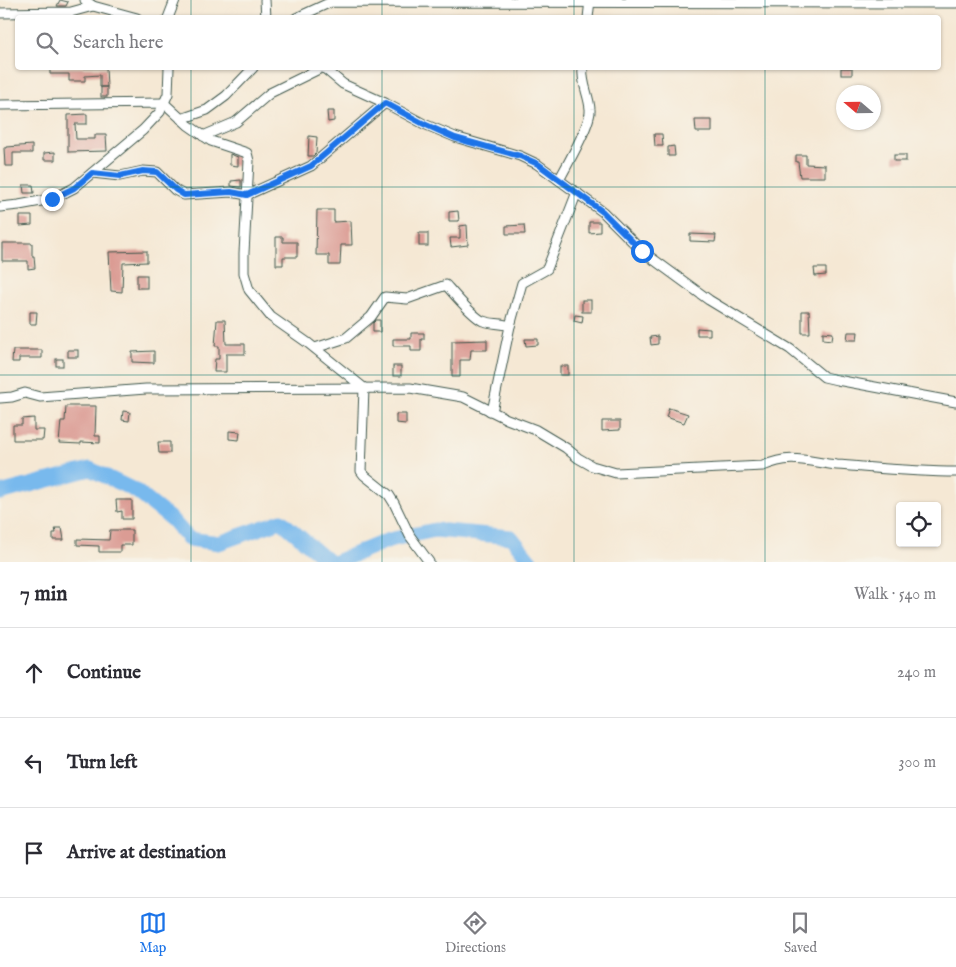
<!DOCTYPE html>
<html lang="en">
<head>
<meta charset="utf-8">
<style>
	:root { --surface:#fff; --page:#f7f7f7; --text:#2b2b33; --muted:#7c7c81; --line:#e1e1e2; --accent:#1a73e8 }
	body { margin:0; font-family:"IM FELL English",serif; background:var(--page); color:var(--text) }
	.controls { position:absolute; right:15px; bottom:15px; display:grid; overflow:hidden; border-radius:5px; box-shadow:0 1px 4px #0004 }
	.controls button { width:45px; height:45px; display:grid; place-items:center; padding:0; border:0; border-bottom:1px solid var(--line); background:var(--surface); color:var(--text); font:25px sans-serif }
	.compass { position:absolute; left:836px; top:85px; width:45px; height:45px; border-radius:50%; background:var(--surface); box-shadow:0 1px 4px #0004; rotate:290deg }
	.stop { position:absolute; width:15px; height:15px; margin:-11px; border:4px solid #1a73e8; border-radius:50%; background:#fff }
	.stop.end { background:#1a73e8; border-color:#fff; box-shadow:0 1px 5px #0008 }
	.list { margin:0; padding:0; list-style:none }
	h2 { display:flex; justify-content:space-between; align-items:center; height:65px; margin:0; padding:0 20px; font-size:21px }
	h2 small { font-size:16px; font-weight:400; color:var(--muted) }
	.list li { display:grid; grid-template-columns:32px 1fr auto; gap:15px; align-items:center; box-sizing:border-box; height:90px; padding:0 20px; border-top:1px solid var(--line) }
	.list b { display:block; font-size:19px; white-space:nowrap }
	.list em { font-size:16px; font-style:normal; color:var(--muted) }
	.icon { flex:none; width:28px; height:28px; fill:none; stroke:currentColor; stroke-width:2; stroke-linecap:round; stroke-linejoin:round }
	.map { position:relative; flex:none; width:956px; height:562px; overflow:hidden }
	.search { position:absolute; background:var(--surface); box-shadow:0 1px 4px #0004; left:15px; right:15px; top:15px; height:55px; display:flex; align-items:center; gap:12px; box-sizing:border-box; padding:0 18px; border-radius:5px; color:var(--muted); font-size:19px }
	.sheet { height:335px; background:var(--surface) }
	nav { display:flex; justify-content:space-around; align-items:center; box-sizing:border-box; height:70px; border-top:1px solid var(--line); background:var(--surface); font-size:14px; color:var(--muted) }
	nav a { display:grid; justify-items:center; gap:2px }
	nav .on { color:var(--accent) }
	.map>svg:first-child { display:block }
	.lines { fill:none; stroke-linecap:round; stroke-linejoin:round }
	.river { stroke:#78b9ed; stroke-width:15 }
	.building { fill:#db9c94 }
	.minor-casing { stroke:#3f574c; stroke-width:11 }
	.minor { stroke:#fff; stroke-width:9 }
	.route { stroke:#1a73e8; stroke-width:6 }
	.grid { fill:none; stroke:#0f766e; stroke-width:1; stroke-opacity:0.55 }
</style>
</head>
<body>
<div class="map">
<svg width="956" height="562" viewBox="0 0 956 562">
	<rect width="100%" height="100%" fill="#f7f3e8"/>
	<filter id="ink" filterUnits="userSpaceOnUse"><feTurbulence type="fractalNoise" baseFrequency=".02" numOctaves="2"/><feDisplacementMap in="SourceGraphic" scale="10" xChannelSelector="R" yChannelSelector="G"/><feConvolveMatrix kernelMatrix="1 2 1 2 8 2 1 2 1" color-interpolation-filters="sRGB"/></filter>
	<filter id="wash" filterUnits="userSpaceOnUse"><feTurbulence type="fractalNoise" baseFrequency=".0096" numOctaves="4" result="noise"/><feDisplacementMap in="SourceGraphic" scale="20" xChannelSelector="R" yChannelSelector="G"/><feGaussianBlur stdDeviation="1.12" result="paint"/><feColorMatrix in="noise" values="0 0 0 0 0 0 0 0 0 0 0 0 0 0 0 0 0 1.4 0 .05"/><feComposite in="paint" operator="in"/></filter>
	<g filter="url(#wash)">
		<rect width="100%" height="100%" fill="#f5e8d4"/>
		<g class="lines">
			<g class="river">
				<path d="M0,493L90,469L136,491L172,520L189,539L219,543L281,521L329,562"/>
				<path d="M336,562L389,540L435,530L511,537L531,562"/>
			</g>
		</g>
		<g id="blocks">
			<g class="building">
				<path d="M60,0L68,2L66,6H57Z"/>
				<path d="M50,68H106L107,87H100V75L85,76V81H69V74H50Z"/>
				<rect x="841" y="68" width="11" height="7"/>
				<rect x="101" y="87" width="6" height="10"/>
				<path d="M327,111H334V121L328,122Z"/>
				<path d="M87,114V124H75L76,139H95V135H106L107,151L68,152V115Z"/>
				<path d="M695,120H712V132H696Z"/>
				<path d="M654,134H662L663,146H655Z"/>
				<path d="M309,136L317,137L316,153L313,156H308Z"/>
				<path d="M32,145V153H13V166H5L4,148H7V147Z"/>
				<path d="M674,146L675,156H668V147Z"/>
				<path d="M55,152V160H44V153Z"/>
				<path d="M230,154L238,157V166L230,165Z"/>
				<path d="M796,155H806V164L825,165V177H800L798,162H796Z"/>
				<rect x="894" y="155" width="12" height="6"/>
				<path d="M241,180V187L231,186V181Z"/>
				<path d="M23,185H33L34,193H24Z"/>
				<path d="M317,210H334V222L351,221L352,245H341L340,265H329V255H316Z"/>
				<path d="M458,211L459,221H449V212Z"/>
				<path d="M20,216H32V225L20,226Z"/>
				<path d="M589,222H600V232L589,233Z"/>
				<path d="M467,225L468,245L451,247L450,238H460V226Z"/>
				<path d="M524,225L525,234H506V226Z"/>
				<rect x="419" y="233" width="9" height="13"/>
				<path d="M690,234L716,235L715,242L690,241Z"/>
				<path d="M276,237H283V242H297V257H283V265H276Z"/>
				<path d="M2,243H32V256H34L35,268L28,269V261H2Z"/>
				<path d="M147,251V262L123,263L122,292L111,291L109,252Z"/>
				<path d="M814,268H826V275L815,276Z"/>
				<rect x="137" y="275" width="10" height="13"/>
				<rect x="582" y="300" width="9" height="12"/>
				<path d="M802,311H809L810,333H802Z"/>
				<path d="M30,312H37L36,324H30Z"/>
				<path d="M575,315L583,316L582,323L574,321Z"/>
				<path d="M217,320H225L226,344H245V354H226V372H214L215,359H219V346H215Z"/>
				<path d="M376,320H380V332H373V323Z"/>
				<path d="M697,328L710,329V335H697Z"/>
				<path d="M823,332L833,333L832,340L823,339Z"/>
				<path d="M848,332H858L857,340H847Z"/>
				<path d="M411,333H424V339H421V351H411V346H393V339H411Z"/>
				<path d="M658,336V344L651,345L650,337Z"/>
				<path d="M525,339H538V345L526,346Z"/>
				<path d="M487,340V350H471L470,360H460V377H452V341Z"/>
				<path d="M13,350H42V358H19V362H12Z"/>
				<rect x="68" y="350" width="10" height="7"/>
				<path d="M154,351V363L132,362V352Z"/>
				<rect x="56" y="359" width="7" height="7"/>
				<rect x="393" y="366" width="8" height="10"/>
				<rect x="560" y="366" width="8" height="9"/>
				<path d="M66,406H96L95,436H100V443L81,442V444L59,443L61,421H65Z"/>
				<path d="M669,408L688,414L684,423L666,417Z"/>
				<path d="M123,411L130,412L129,421L122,420Z"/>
				<path d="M396,414H406V424L396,423Z"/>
				<path d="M34,418V430H44L43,440H13V425H22V419Z"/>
				<path d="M602,421H620V430L602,431Z"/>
				<path d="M229,431L240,432L239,440L229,439Z"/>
				<path d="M158,442H170V453H159Z"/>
				<path d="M116,500H132V519H122V511L117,512Z"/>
				<path d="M55,528H62L64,540H53V533H56Z"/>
				<path d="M110,530H132V545H120V552H99V546L77,545V539L109,540Z"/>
			</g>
		</g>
	</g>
	<g filter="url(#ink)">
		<use href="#blocks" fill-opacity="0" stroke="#3f574c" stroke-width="1"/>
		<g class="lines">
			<g class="minor-casing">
				<g id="minor">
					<path d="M85,0L93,6L137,18"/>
					<path d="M265,0L266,18"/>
					<path d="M0,13L71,12L93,6"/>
					<path d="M168,18L175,0"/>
					<path d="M296,18L331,2L956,3"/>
					<path d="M588,18L590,0"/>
					<path d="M324,68L343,84L385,103L424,124L455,137L520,156L537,164L603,212L642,251L709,300L790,349L824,377L837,380L956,402"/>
					<path d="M0,105L164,103L188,125L211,141L247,153L249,161L244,253V273L249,290L271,317L308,343L364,388"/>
					<path d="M181,119L207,110L226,96L253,68"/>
					<path d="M203,136L236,122L270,93L321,68"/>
					<path d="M92,173L120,176L143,171L157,172L175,190L184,195L231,192L247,195L311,166L385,103"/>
					<path d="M559,180C566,167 592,122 590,109C589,95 581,82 583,68"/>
					<path d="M0,207L19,205L52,199L74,188L143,130L160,112L168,94L169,68"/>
					<path d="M510,326L522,283L547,269L577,192"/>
					<path d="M315,348L346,338L371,317L385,297L407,299L446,285C453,293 473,317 483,321C491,324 501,323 510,326L493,407L490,411"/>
					<path d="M364,388L361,471L364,475L389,495L394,503L410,536L429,562"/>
					<path d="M0,398L12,397L25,393L40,397L146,389L410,388L463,397L507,419L536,430L566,448L578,458L592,466L616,473L763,466C793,453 807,462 837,465C877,468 916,472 956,472"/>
				</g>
			</g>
			<use href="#minor" class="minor"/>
		</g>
	</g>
	<g class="lines" filter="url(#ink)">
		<path class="route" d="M52,199L74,188L92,173L120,176L143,171L157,172L176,190L184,195L231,192L247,195L311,166L385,103L424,124L455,138L520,156L538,164L603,212L642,251"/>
	</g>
	<path class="grid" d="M191,0V18M382,0V18M574,0V18M765,0V18M191,68V562M382,68V562M574,68V562M765,68V562M0,187H956M0,375H956"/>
</svg>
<div class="controls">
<button><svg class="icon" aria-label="locate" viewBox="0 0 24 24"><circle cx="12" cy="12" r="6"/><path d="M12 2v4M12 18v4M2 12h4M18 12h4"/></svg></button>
</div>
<svg class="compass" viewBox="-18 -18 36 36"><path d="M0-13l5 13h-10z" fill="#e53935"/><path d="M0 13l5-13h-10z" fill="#7c7c81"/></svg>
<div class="stop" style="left:642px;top:251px"></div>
<div class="stop end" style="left:52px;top:199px"></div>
<div class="search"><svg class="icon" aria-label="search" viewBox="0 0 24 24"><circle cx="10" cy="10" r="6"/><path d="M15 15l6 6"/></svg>Search here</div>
</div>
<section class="sheet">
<h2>7 min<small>Walk · 540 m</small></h2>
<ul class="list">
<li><svg class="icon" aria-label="ahead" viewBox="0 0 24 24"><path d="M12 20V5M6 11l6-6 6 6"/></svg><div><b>Continue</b></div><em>240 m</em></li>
<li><svg class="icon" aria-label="left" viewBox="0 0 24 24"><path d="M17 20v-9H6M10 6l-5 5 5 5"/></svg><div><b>Turn left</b></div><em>300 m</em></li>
<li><svg class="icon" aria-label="arrive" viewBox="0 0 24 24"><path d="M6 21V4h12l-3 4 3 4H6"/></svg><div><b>Arrive at destination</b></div></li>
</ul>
</section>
<nav>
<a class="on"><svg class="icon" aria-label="map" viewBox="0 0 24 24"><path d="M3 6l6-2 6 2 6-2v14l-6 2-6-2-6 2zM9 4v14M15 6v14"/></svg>Map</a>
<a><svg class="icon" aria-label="directions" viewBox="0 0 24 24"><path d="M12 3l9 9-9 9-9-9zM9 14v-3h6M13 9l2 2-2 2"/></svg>Directions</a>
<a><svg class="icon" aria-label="saved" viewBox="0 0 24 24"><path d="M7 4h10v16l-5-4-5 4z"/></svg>Saved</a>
</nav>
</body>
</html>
